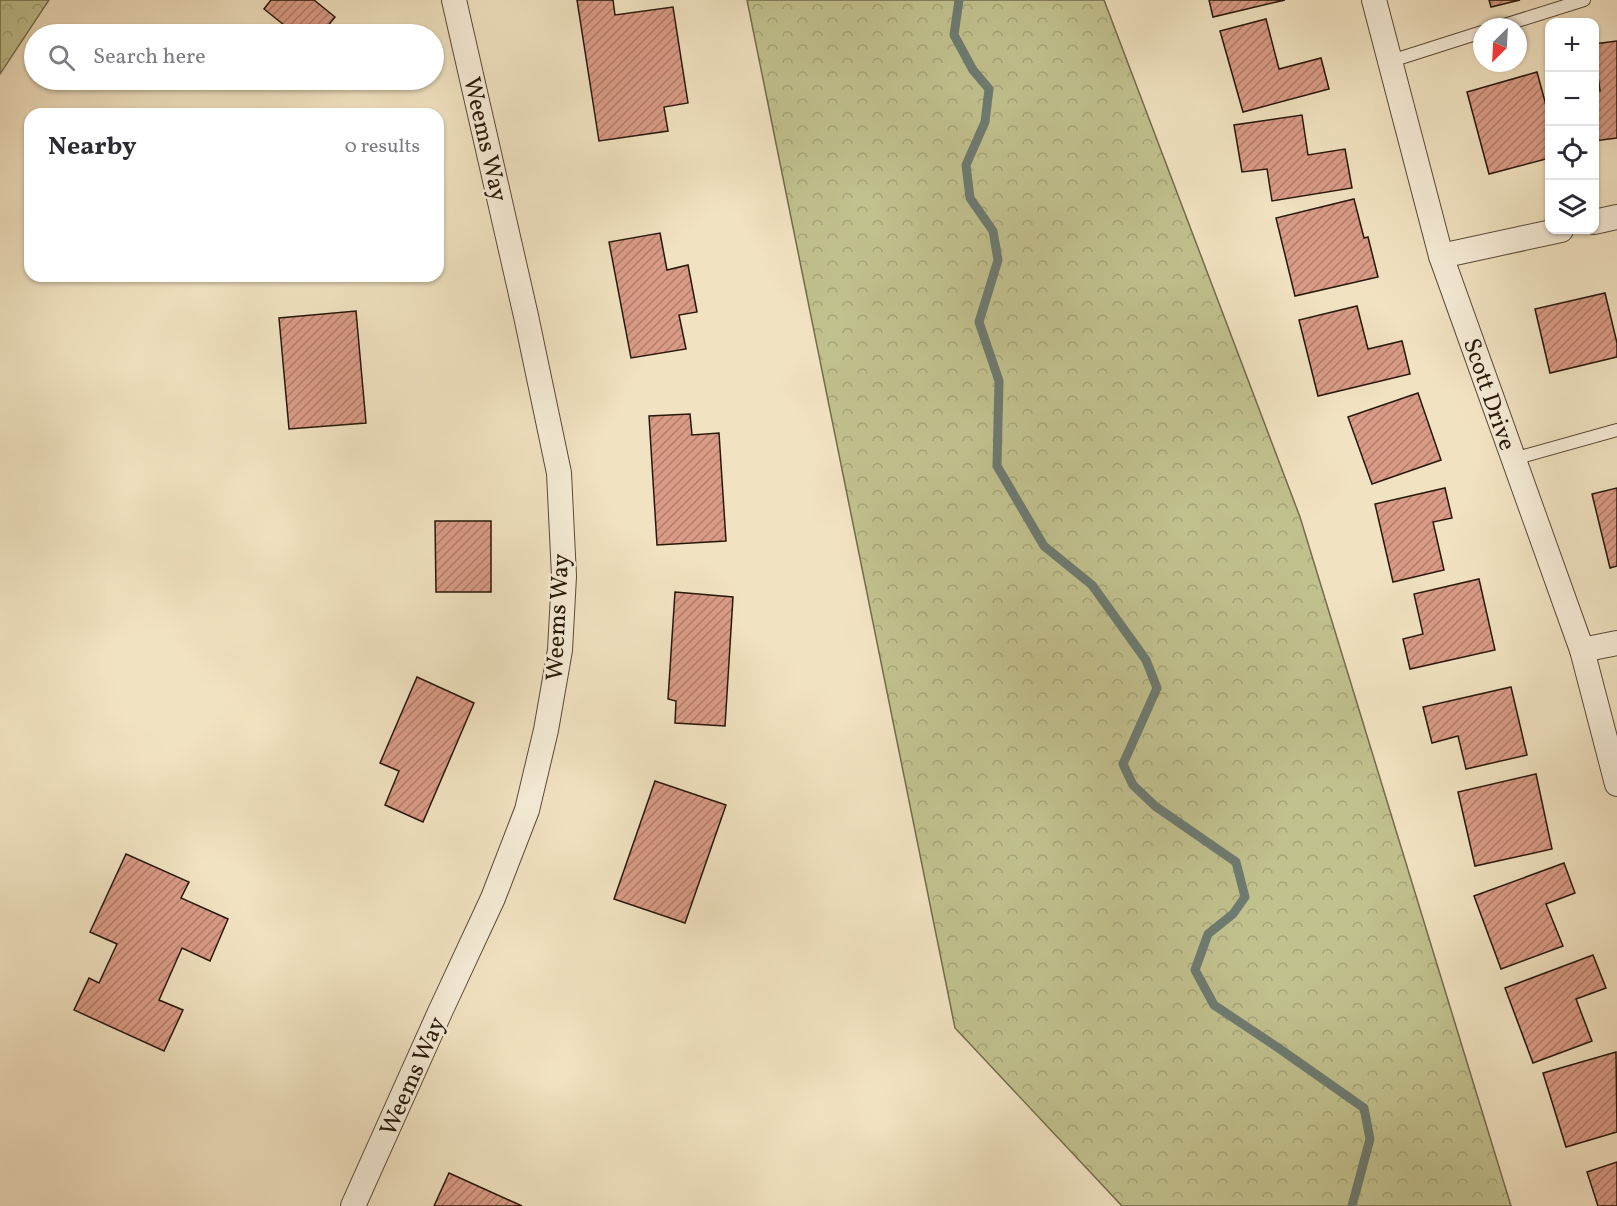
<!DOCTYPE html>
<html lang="en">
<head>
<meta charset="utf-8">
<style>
	:root { --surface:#fff; --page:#f2f2f3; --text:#2b2b33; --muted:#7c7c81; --line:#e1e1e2 }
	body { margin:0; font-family:Vollkorn,serif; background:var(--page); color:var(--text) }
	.controls { position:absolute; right:18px; top:18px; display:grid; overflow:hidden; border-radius:12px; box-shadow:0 2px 4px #0004 }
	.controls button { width:54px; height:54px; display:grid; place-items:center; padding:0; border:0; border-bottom:2px solid var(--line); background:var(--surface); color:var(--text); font:30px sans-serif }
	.compass { position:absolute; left:1473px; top:18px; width:54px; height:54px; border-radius:50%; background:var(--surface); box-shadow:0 2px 4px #0004; rotate:204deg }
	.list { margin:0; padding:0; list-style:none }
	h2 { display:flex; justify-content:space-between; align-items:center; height:78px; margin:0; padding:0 24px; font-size:26px }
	h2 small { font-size:20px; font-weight:400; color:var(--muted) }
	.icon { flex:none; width:33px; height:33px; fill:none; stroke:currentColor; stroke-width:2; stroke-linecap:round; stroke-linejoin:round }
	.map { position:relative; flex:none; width:1617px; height:1206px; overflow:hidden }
	.search { position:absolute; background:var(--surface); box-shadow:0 2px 4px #0004; left:24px; top:24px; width:420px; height:66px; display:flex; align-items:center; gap:15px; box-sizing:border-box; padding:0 21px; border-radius:33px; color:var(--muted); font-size:22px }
	.panel { position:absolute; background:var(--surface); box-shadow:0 2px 4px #0004; left:24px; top:108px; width:420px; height:174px; border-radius:18px }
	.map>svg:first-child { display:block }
	.forest { fill:url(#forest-crowns); stroke:#746c4c; stroke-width:1.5 }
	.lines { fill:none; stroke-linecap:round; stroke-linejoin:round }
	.stream { stroke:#6d7b71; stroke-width:9 }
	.building { fill:url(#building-hatch); stroke:#281809; stroke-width:1.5 }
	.lane-casing { stroke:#5a4a37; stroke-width:14 }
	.street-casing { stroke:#5a4a37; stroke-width:26 }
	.lane { stroke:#f6ecd7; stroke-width:12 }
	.street { stroke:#f6ecd7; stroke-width:24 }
	.labels { text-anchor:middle; stroke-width:5; stroke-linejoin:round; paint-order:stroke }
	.street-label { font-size:24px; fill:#281809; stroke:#f6ecd7 }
</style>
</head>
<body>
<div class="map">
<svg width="1617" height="1206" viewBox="0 0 1617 1206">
	<defs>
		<pattern id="forest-crowns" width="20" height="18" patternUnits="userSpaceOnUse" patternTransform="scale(1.5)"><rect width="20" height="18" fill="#c1c18e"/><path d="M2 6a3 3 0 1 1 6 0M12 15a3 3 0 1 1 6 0" fill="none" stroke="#a6a579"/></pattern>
		<pattern id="building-hatch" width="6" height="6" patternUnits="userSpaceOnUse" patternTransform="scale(1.5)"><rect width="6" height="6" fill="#d99b86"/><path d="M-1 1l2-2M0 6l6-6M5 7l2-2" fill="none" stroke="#b07d6c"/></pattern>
	</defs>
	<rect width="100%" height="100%" fill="#f1e2c1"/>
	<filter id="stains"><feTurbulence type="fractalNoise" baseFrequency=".00333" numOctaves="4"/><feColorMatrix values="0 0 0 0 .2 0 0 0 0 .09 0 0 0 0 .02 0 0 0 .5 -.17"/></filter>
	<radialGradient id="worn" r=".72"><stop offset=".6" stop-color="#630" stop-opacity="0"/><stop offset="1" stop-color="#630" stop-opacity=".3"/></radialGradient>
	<g class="forest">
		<path d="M0,0H49L0,74Z"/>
		<path d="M747,0H1104L1300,517L1511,1206H1122L955,1028Z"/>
	</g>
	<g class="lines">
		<path class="stream" d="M959,0L954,35L973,70L989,89L985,122L966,165L970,198L993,231L998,260L979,322L999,381L997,466L1044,546L1092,585L1146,660L1157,688L1123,764L1133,785L1155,806L1236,862L1245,897L1233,914L1208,934L1195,970L1214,1005L1277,1047L1364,1108L1370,1139L1352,1206"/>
	</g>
	<g class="building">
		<path d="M271,0H314L335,17L321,34H284L289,29L264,9Z"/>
		<path d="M577,0H613L615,15L673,7L688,103L664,107L668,131L599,141Z"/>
		<path d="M1209,0H1285L1213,17Z"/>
		<path d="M1489,0H1520L1491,7Z"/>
		<path d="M1266,19L1279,69L1321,58L1329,89L1243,112L1220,31Z"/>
		<path d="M1617,41V138L1594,141V92L1600,91L1594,44Z"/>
		<path d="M1537,72L1550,120V158L1489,174L1467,92Z"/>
		<path d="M1302,115L1308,155L1345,149L1352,188L1272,201L1267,169L1242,172L1234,125Z"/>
		<path d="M1354,199L1364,238L1368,237L1378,277L1295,296L1276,218Z"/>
		<path d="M660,233L667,270L688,265L697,312L679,315L686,349L631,358L609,242Z"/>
		<path d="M1605,293L1617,343V357L1550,373L1535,309Z"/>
		<path d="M1357,306L1368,349L1402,341L1410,374L1318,396L1299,320Z"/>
		<path d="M356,311L366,423L289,429L279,318Z"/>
		<path d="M1418,393L1441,460L1372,484L1348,417Z"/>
		<path d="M690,414L692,435L719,433L726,541L657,545L649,416Z"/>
		<path d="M1445,488L1452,518L1433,522L1444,570L1393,582L1375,504Z"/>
		<path d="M1617,488V566L1610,568L1592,494Z"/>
		<path d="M435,521H491V592H436Z"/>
		<path d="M1479,579L1495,650L1410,669L1403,639L1423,634L1414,594Z"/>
		<path d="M675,592L733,597L725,726L675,723L676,701L668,699Z"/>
		<path d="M417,677L474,703L423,822L385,805L399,771L380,763Z"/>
		<path d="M1511,687L1527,755L1466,769L1458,736L1432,743L1423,707Z"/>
		<path d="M1536,774L1552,849L1475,866L1458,792Z"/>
		<path d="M655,781L726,805L685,923L614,899Z"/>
		<path d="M126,854L189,882L181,898L228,919L210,961L182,948L159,1000L183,1010L164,1051L74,1010L89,978L99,983L117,944L90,932Z"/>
		<path d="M1564,863L1575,893L1546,904L1563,946L1501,969L1474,896Z"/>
		<path d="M1593,955L1606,988L1576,999L1592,1041L1533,1063L1505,988Z"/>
		<path d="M1616,1052L1617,1132L1566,1147L1543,1073Z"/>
		<path d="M1617,1162V1206H1598L1587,1172Z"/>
		<path d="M449,1173L522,1206H434Z"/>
	</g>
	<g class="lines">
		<g class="lane-casing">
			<g id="lane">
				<path d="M1498,27L1584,0"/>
				<path d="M1391,61L1482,32"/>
				<path d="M1513,459L1617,430"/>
			</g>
		</g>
		<g class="street-casing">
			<g id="street">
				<path d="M1374,0L1441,256L1582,650L1617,784"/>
				<path d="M1594,222L1617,217"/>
				<path d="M1441,256L1561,230"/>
				<path d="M1582,650L1617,643"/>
				<path d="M353,1206L440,1012L493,898L527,810L546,730L560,650L564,576L559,473L526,316L454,0"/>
			</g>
		</g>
		<use href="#lane" class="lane"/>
		<use href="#street" class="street"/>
	</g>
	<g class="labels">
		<g class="street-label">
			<text transform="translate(486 139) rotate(77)" y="8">Weems Way</text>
			<text transform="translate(1490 394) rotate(71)" y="8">Scott Drive</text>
			<text transform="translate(557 617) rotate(-87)" y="8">Weems Way</text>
			<text transform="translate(412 1076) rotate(-66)" y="8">Weems Way</text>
		</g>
	</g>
	<rect width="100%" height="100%" filter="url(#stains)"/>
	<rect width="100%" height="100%" fill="url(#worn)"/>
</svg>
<div class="controls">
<button>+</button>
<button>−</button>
<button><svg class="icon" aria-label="locate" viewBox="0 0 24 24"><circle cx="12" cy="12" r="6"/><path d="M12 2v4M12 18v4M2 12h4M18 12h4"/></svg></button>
<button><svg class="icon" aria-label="layers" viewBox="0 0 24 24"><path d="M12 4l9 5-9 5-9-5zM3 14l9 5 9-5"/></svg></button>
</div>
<svg class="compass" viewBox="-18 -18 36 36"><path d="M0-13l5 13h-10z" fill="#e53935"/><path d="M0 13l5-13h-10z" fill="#7c7c81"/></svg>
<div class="search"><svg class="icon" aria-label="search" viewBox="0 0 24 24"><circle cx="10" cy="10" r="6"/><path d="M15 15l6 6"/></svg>Search here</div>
<section class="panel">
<h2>Nearby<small>0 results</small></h2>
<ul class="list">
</ul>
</section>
</div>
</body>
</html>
